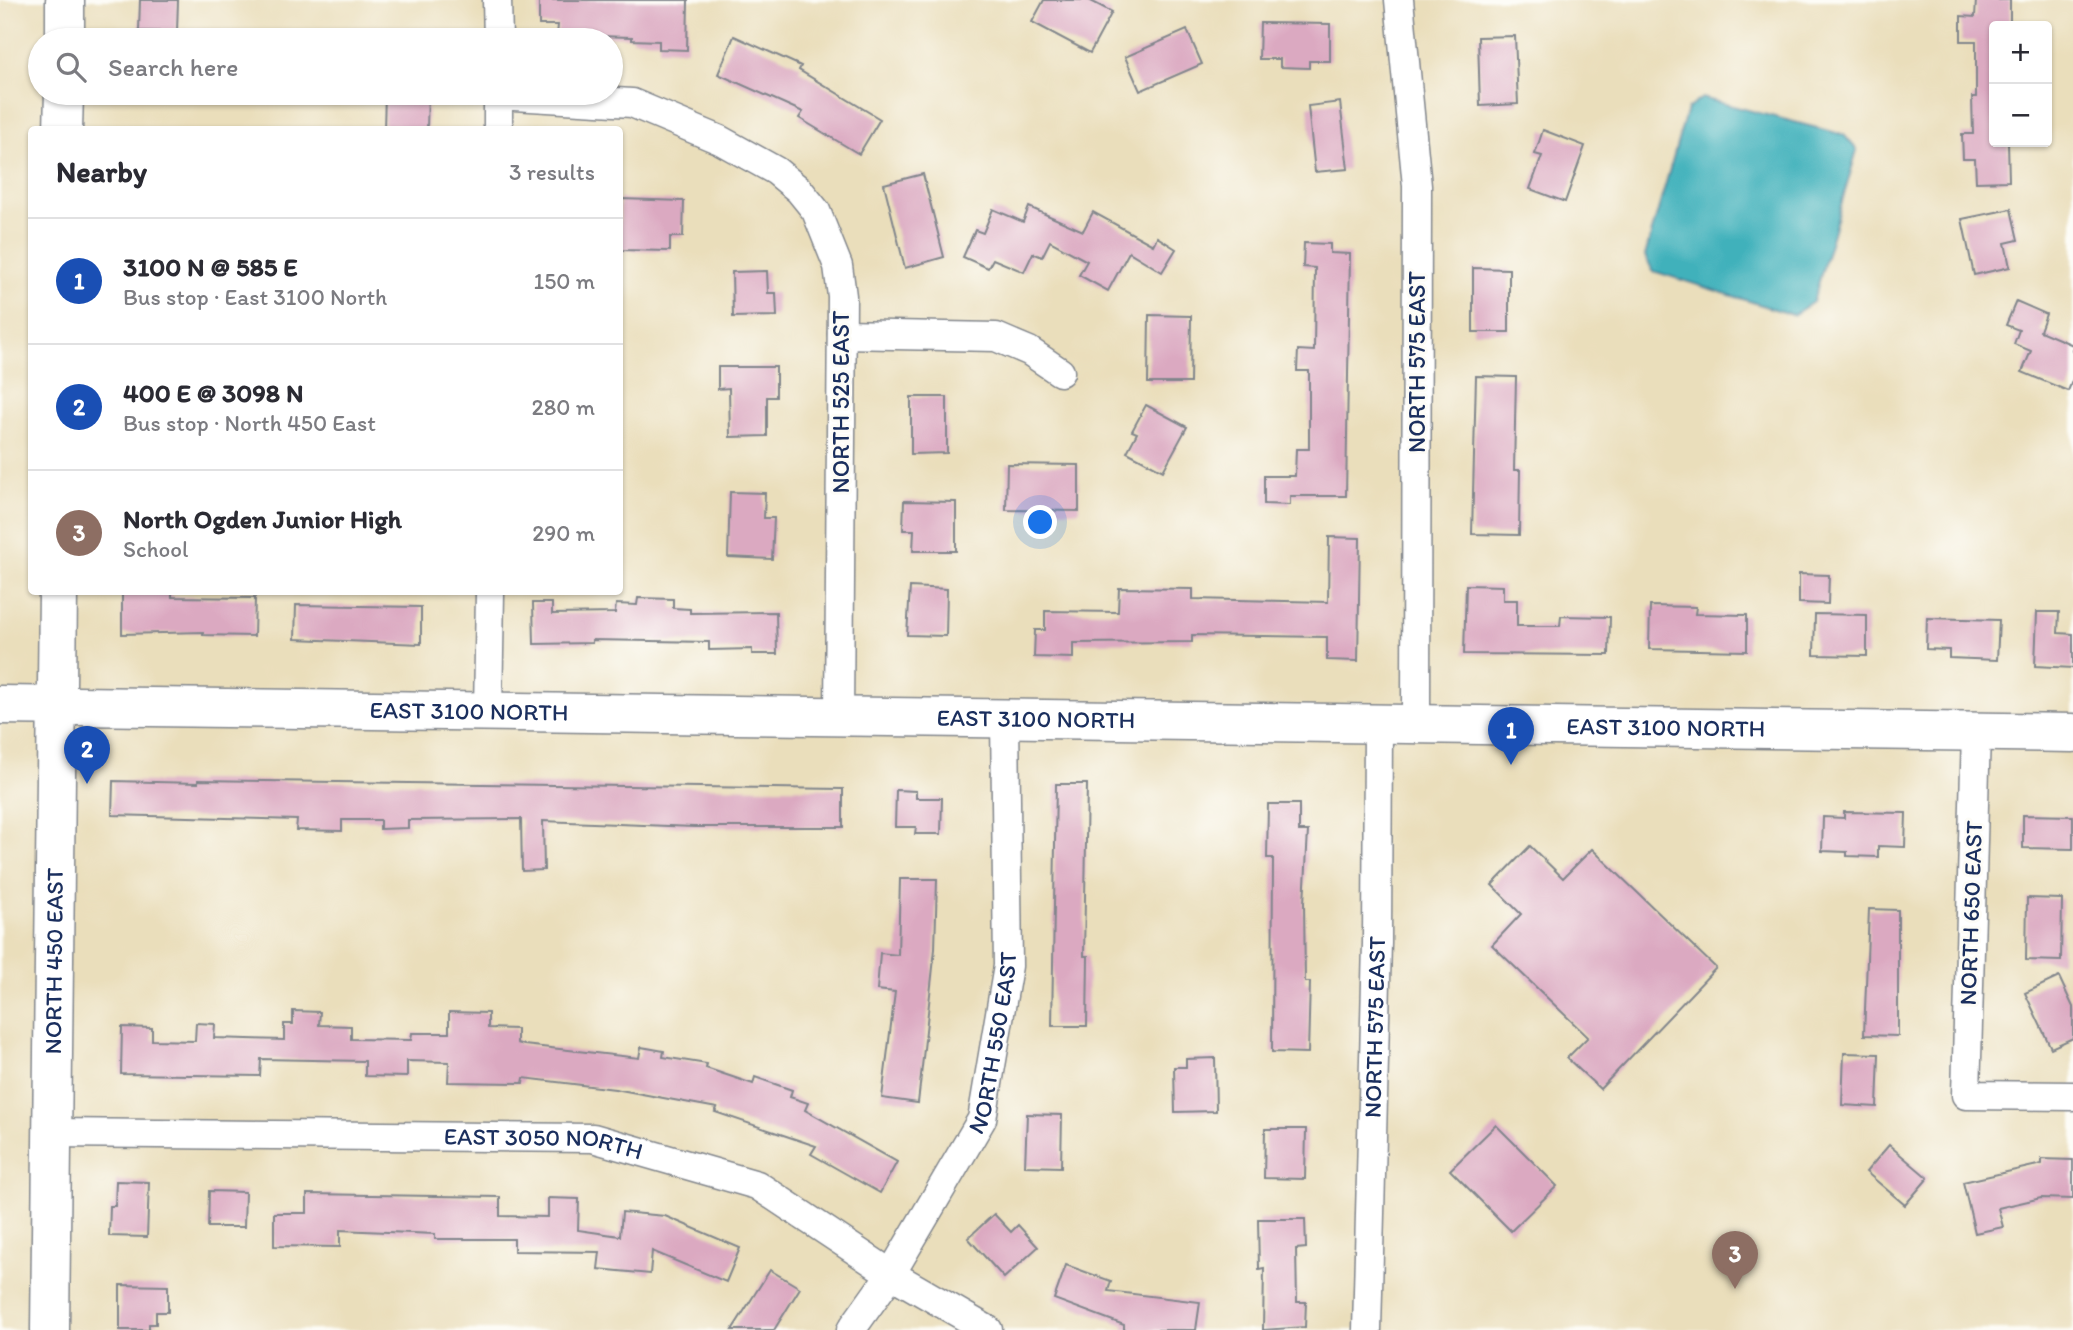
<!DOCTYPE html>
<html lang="en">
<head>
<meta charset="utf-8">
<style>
	:root { --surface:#fff; --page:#f7f7f7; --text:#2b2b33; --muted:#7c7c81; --line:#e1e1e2; --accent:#2563eb }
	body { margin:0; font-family:Itim,sans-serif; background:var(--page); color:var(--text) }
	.controls { position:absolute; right:21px; top:21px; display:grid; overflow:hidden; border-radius:7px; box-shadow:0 2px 5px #0004 }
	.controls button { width:63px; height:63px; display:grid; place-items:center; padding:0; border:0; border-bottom:2px solid var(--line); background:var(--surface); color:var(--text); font:35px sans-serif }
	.you { position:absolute; left:1041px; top:523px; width:24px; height:24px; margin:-18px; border:5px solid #fff; border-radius:50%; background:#1a73e8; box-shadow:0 0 0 10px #1a73e833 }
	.badge { display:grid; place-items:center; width:46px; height:46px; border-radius:50%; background:var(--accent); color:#fff; font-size:23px; font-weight:700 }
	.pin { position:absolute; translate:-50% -58px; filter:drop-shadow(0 2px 4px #0008) }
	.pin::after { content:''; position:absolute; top:37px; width:24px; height:21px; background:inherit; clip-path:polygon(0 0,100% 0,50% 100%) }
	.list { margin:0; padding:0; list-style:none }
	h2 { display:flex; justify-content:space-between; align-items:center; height:91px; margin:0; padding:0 28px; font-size:30px }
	h2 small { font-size:23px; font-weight:400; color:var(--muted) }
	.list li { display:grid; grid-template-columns:46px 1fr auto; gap:21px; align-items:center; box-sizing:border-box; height:126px; padding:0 28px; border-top:2px solid var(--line) }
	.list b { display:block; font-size:26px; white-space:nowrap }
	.list p { margin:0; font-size:23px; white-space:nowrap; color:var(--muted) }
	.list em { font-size:23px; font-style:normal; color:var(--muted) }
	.icon { flex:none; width:38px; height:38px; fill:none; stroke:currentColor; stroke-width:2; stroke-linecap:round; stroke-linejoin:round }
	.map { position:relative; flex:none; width:2073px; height:1330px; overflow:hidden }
	.search { position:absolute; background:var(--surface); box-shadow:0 2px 5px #0004; left:28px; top:28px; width:595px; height:77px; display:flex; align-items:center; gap:18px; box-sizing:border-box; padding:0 24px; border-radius:38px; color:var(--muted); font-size:26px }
	.panel { position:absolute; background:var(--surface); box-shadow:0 2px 5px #0004; left:28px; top:126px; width:595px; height:469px; border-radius:7px }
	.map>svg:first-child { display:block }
	.water { fill:#41b1bb; stroke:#2e708c; stroke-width:2 }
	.building { fill:#dba9c1 }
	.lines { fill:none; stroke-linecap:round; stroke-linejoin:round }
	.street-casing { stroke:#82868c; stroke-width:31 }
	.secondary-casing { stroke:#82868c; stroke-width:41 }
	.street { stroke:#fff; stroke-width:28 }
	.secondary { stroke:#fff; stroke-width:38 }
	.labels { text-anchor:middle; stroke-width:6; stroke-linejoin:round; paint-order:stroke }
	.street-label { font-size:24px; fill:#1b2f5e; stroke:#fdfcf7 }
</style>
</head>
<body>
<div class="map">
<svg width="2073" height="1330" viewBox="0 0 2073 1330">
	<rect width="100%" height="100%" fill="#fdfcf7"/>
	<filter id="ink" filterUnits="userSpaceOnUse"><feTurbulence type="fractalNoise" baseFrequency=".0143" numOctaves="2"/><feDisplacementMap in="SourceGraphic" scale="14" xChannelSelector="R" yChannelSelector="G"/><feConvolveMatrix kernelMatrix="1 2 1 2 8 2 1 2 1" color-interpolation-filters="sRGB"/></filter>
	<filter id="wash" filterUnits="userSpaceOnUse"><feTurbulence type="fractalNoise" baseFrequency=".00686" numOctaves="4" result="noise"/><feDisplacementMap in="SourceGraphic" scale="28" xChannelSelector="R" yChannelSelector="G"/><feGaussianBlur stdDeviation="1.57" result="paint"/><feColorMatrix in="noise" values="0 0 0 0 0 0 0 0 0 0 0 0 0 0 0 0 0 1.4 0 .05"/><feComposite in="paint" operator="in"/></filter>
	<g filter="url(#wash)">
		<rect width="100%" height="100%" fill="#eadebb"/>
		<path class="water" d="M1702,98L1844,135L1857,150L1813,302L1793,315L1653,271L1645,256L1687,109Z"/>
		<g id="blocks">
			<g class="building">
				<path d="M140,0H178L177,32L139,31Z"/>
				<path d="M539,0H688L687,50L659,49V41L632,40V37L557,35L558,25H539Z"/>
				<path d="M1044,0H1089L1112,12L1090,53L1032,22Z"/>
				<path d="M1976,0H2010V26H1994V142H2008L2009,181L1976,182L1975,159H1963L1962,134H1973L1972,97H1976V41H1961V16L1975,17Z"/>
				<path d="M1260,23L1330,24V61H1309V68L1280,67V59H1259Z"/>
				<path d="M1187,30L1202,64L1140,91L1125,57Z"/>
				<path d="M734,36L801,66L799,70L880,119L859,154L799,118L803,112L718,74Z"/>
				<path d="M1515,36L1518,104L1480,106L1478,37Z"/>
				<path d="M385,93H428L427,130H384Z"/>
				<path d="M1340,102L1348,169L1315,172L1308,106Z"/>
				<path d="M1543,130L1585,146L1565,202L1530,189L1542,156L1535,154Z"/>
				<path d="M923,174L944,257L905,268L884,184Z"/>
				<path d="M620,199L684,201L683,237H670V251L620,250Z"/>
				<path d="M1029,207L1083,231L1093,212L1153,245L1157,237L1176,249L1162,272L1129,252L1108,291L1079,275L1087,261L1050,241L1042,257L1033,253L1024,272L993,259L988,268L963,257L975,230L983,233L993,209L1023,222Z"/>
				<path d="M2011,209L2018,240L2005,243L2010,267L1974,275L1962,219Z"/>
				<path d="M1304,243L1330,244V253L1350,254L1346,496H1290V505L1264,504V476H1295L1296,449H1309V371H1297L1298,350L1314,351L1315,268L1303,267Z"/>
				<path d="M1473,268L1509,269V332H1473Z"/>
				<path d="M767,271L768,293H776L777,316L733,317L732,272Z"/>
				<path d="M2016,301L2046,314L2040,331L2073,345V379L2068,391L2022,372L2031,351L2014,344L2019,330L2006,325Z"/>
				<path d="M1149,315L1191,316L1190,383H1148Z"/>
				<path d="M718,367H776V397H767V436L730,437L729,388L718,389Z"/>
				<path d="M1476,376L1516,377L1514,470H1520L1519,535L1472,534Z"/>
				<path d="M911,397H947V453L911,454Z"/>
				<path d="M1146,405L1187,427L1163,471L1127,452L1137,433L1132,431Z"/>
				<path d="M1007,464L1079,465V511L1006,510Z"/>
				<path d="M730,492L765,493L764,518H774L772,559L728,557Z"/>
				<path d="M904,501L956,502V551H913L914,530H903Z"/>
				<path d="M1329,537L1360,538L1358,661L1327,660V637L1192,635V642L1073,643V658L1034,657L1035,630H1045V611L1118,612L1119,588L1193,589V599L1328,602Z"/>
				<path d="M1799,574L1829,575L1828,604L1799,603Z"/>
				<path d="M1466,585L1503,586V600H1517V626H1560L1561,616L1610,617L1609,655L1464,654Z"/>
				<path d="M910,587L947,589L946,636L907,635Z"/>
				<path d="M172,592V597L255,598L254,636L203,635V632L122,634V593Z"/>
				<path d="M638,598L673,599V608L690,609V613L776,612L777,654H752V649L709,650V642L592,640V643L534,644L533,603H552V614L615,613L616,604L637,605Z"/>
				<path d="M296,605L421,607V644L295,639Z"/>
				<path d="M1650,606L1696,607L1695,614L1747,615V651L1649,649Z"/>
				<path d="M2037,612H2059L2058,633L2073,634V668L2035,666Z"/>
				<path d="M1815,614L1867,615V656L1814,655Z"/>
				<path d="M1927,618L1999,620L1997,660L1949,658V650L1926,649Z"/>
				<path d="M198,780L843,789V827H694L543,821L544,870L522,871L521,819L408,820V828L380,829V820H342V831L296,830L297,820L112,815L113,781L198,783Z"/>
				<path d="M1056,784H1087L1084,956H1088L1087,1026H1052Z"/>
				<path d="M896,790L916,791V798H942L941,834H915L916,827H895Z"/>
				<path d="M1268,804H1299V831H1308L1304,903L1305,982H1310L1308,1053L1272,1052L1273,858H1267Z"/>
				<path d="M1844,812L1906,813L1905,847L1878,846V857L1847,856V852L1822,851L1823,817L1844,818Z"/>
				<path d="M2023,815L2073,816V849L2023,848Z"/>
				<path d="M1530,846L1563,878L1592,849L1716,968L1600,1089L1567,1058L1588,1037L1492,945L1521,914L1492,885Z"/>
				<path d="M900,879H937L935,949L918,1103L882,1098L895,992L877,990L880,953L898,955Z"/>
				<path d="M2027,898L2062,899L2061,961L2026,960Z"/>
				<path d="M1869,909L1898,910V1036L1864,1035Z"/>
				<path d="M2059,977L2073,1007V1038L2051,1048L2025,993Z"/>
				<path d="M293,1011L320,1012L319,1025L351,1026V1039L411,1040L412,1033H449V1012L488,1013V1028L517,1029V1043L524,1045L639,1058L641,1047L664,1051L663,1057L707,1064L706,1068L753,1084L755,1077L792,1090L790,1097L808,1103L805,1110L897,1162L880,1193L811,1154L816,1146L715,1112L717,1108L615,1089L524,1078L523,1083L448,1082L449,1062L407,1061V1077L365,1076V1061L261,1059L260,1076L121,1074L122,1027L152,1028V1040L195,1041L196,1023L215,1024L214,1038L284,1040V1024H293Z"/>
				<path d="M1844,1053L1879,1054L1877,1107L1842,1105Z"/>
				<path d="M1215,1058L1216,1111L1175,1112L1174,1067H1186V1059Z"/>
				<path d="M1027,1114L1062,1115L1061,1167L1025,1166Z"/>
				<path d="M1496,1125L1557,1186L1511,1231L1450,1170Z"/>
				<path d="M1265,1129H1306L1305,1179L1264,1178Z"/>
				<path d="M1889,1145L1928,1178L1905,1205L1866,1172Z"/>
				<path d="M2042,1159L2073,1160V1199L2041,1198L1998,1208L2003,1227L1975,1233L1963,1182L2042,1164Z"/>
				<path d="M116,1181L149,1182L147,1237L109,1236L110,1206H115Z"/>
				<path d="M209,1191L245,1192L244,1227H208Z"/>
				<path d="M307,1194L500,1197V1216L548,1217V1198L579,1199L578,1230L620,1236L622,1212L665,1216L740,1248L726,1282L652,1251L650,1274L598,1269L600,1252L514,1251V1239H435V1234L340,1230V1247L274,1246V1213H307Z"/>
				<path d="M994,1214L1011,1232L1018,1225L1038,1247L1004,1278L968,1238Z"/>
				<path d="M1258,1219H1305L1306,1248L1296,1249L1297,1302H1306L1305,1327L1263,1330L1264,1268L1259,1269Z"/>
				<path d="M1066,1265L1111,1281L1108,1291L1200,1302L1196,1330H1124V1325L1054,1299Z"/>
				<path d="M770,1270L800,1288L774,1330H732Z"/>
				<path d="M120,1285L168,1286V1312H156V1324H149V1330H120Z"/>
			</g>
		</g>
	</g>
	<g filter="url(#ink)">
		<use href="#blocks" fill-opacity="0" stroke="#82868c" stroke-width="2"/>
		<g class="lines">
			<g class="street-casing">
				<g id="street">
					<path d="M497,0L498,40"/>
					<path d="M1399,0L1417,186L1416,725"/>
					<path d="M498,95L632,103L720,140L776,171L799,190L816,211L838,266L842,296L839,717"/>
					<path d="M498,130V93"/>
					<path d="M842,334L996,337L1029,351L1060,372"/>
					<path d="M488,712L490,592"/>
					<path d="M1976,732L1966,1095L2073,1096"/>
					<path id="s1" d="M52,1133L593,1138L757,1185L891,1274L988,1330"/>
					<path id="s2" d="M851,1330L891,1274L982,1119L1008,966L1005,719"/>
					<path id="s3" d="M1367,1330L1377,943L1378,724"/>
				</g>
			</g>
			<g class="secondary-casing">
				<g id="secondary">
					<path d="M65,40V0"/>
					<path d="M63,130L64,93"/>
					<path id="s4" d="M0,705L2073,733"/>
					<path id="s5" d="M50,1330L58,592"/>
				</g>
			</g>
			<use href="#street" class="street"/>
			<use href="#secondary" class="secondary"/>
		</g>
	</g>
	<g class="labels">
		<g class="street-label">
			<text transform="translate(1417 362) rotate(-90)" y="8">NORTH 575 EAST</text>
			<text transform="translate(841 402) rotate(-90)" y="8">NORTH 525 EAST</text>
			<text dy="8" stroke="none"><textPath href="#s4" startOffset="469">EAST 3100 NORTH</textPath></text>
			<text dy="8" stroke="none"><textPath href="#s4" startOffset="1036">EAST 3100 NORTH</textPath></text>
			<text dy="8" stroke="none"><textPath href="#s4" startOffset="1666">EAST 3100 NORTH</textPath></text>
			<text transform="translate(1971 913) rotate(-88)" y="8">NORTH 650 EAST</text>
			<text dy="8" stroke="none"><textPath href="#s5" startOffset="369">NORTH 450 EAST</textPath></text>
			<text dy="8" stroke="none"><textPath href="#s3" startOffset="303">NORTH 575 EAST</textPath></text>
			<text dy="8" stroke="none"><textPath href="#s2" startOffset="326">NORTH 550 EAST</textPath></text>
			<text dy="8" stroke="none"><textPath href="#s1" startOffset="492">EAST 3050 NORTH</textPath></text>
		</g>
	</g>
</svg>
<div class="controls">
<button>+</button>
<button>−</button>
</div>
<div class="you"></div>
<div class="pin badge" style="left:1511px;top:765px;background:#1a4fb4">1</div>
<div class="pin badge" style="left:87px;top:784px;background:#1a4fb4">2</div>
<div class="pin badge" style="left:1735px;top:1289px;background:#8d6e63">3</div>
<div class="search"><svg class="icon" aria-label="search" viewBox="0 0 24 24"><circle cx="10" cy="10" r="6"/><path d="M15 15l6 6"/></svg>Search here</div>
<section class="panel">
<h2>Nearby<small>3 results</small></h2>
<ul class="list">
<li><span class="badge" style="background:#1a4fb4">1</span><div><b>3100 N @ 585 E</b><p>Bus stop · East 3100 North</p></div><em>150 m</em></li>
<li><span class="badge" style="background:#1a4fb4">2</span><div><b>400 E @ 3098 N</b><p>Bus stop · North 450 East</p></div><em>280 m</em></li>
<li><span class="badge" style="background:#8d6e63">3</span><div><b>North Ogden Junior High</b><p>School</p></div><em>290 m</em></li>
</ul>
</section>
</div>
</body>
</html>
